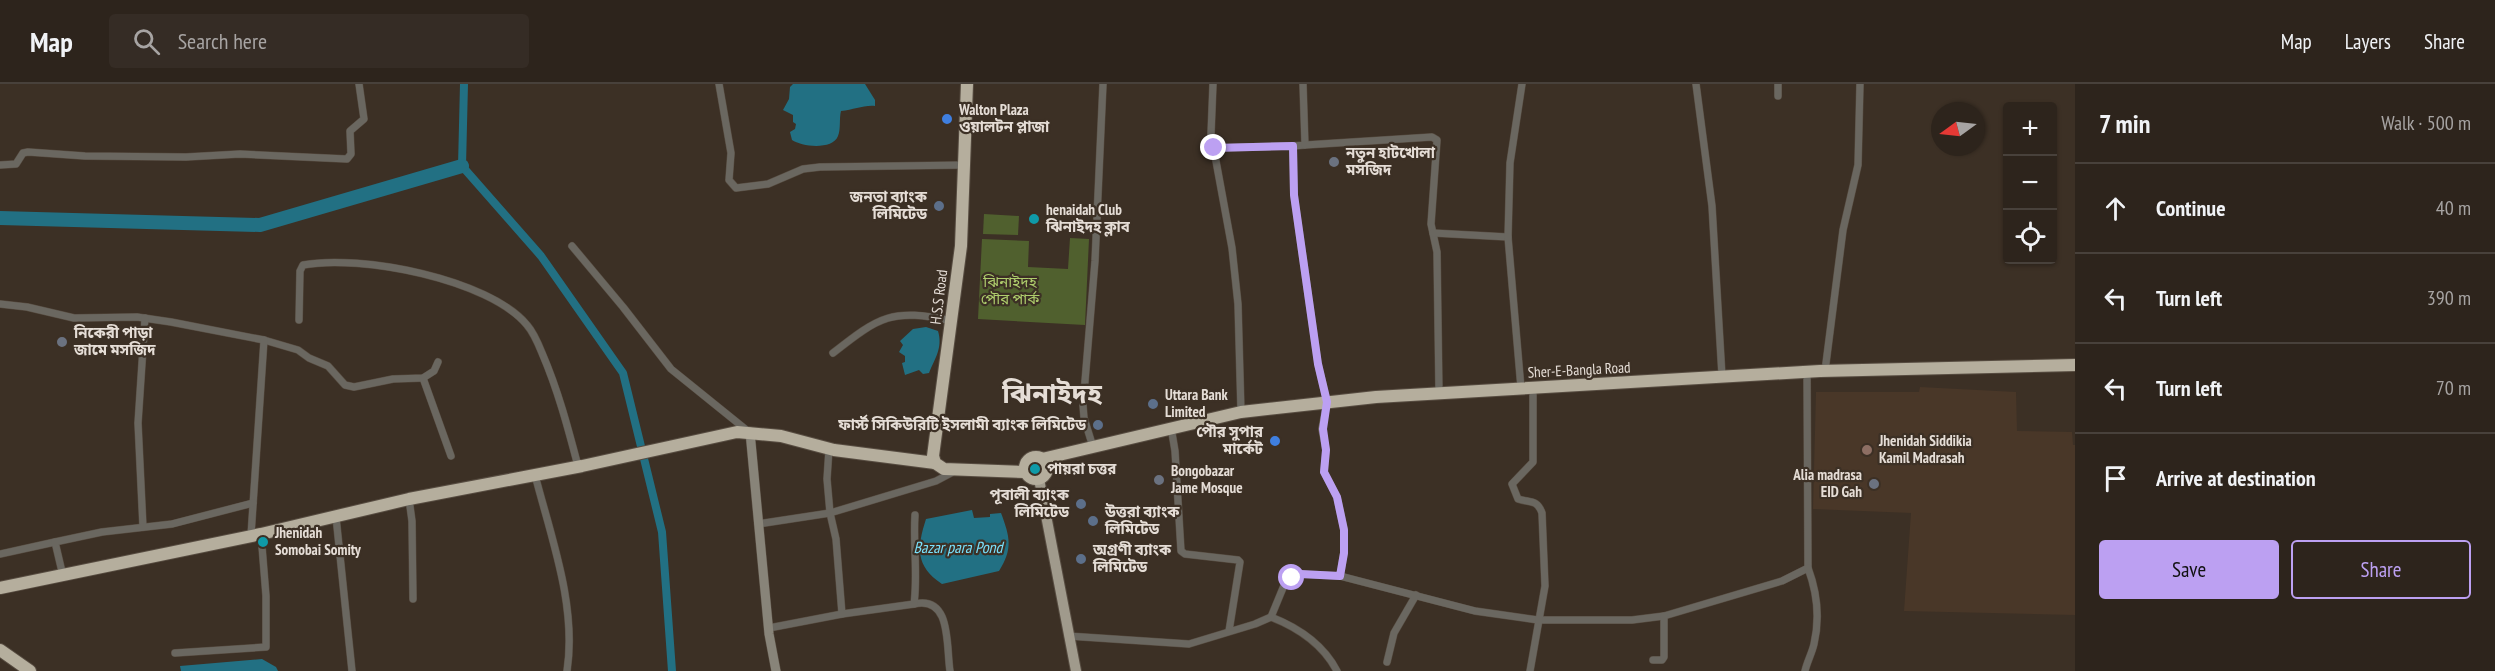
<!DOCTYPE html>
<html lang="en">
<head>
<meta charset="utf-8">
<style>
	:root { --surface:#2d241c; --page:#352c25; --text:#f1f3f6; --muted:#a7a4a3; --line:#48413b; --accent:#bca0f2 }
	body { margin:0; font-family:"PT Sans Narrow","Noto Sans Bengali",sans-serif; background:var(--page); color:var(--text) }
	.controls { position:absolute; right:18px; top:18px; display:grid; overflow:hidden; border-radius:6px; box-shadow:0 2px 4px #0004 }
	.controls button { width:54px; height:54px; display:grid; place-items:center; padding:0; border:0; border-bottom:2px solid var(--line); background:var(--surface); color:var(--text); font:30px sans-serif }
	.compass { position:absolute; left:1931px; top:18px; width:54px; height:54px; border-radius:50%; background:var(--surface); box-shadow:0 2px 4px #0004; rotate:255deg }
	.stop { position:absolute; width:18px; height:18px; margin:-14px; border:4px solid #bca0f2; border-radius:50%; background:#fff }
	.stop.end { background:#bca0f2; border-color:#fff; box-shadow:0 2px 6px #0008 }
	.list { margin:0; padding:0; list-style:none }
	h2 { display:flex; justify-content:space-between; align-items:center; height:78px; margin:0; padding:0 24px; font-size:26px }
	h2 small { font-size:20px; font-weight:400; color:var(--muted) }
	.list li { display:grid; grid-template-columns:39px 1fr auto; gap:18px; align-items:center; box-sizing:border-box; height:90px; padding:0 24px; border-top:2px solid var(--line) }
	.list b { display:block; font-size:22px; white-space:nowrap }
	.list em { font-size:20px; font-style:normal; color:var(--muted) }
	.actions { display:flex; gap:12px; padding:18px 24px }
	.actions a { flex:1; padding:14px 0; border:2px solid var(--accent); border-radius:6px; text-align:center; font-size:21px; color:var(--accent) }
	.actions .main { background:var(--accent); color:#111 }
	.icon { flex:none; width:33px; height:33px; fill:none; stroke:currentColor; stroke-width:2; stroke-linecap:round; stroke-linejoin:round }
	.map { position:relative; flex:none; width:2075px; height:587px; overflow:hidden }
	header { display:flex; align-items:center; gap:36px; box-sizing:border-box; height:84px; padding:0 30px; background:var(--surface); border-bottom:2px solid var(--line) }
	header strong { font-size:28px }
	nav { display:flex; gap:33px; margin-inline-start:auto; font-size:21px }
	.search { width:420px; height:54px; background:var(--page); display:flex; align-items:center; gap:15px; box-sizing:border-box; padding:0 21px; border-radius:6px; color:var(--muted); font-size:22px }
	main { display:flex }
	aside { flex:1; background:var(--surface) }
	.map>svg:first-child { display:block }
	.built { fill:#493728 }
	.green { fill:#50602e }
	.water { fill:#227083 }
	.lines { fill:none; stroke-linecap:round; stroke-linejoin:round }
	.canal { stroke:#227083; stroke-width:8 }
	.river { stroke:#227083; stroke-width:14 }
	.street-casing { stroke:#574c41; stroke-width:8 }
	.secondary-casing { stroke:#574c41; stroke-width:10 }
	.primary-casing { stroke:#574c41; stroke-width:12 }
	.highway-casing { stroke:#574c41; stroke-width:14 }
	.street { stroke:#6a6760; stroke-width:7 }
	.secondary { stroke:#888479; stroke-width:9 }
	.primary { stroke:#a09a8c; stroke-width:10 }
	.highway { stroke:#b5ae9d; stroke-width:12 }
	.route { stroke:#bca0f2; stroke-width:8 }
	.shop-dot { fill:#3f7fe0; stroke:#3c3025; stroke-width:2 }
	.worship-dot { fill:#6b7280; stroke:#3c3025; stroke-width:2 }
	.service-dot { fill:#5c6f8a; stroke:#3c3025; stroke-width:2 }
	.culture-dot { fill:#0f9aa8; stroke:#3c3025; stroke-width:2 }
	.education-dot { fill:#8d6e63; stroke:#3c3025; stroke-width:2 }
	.labels { text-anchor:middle; stroke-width:4.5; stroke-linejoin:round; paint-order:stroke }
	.poi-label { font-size:15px; font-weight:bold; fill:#e5ddd6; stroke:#3c3025; text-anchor:start }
	.park-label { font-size:15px; fill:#afce6d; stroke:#3c3025 }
	.street-label { font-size:15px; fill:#e5ddd6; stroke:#3c3025 }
	.water-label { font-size:16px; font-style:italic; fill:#7ae1fc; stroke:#3c3025 }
	.town-label { font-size:27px; font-weight:bold; fill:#e5ddd6; stroke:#3c3025 }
</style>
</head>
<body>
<header>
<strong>Map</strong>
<div class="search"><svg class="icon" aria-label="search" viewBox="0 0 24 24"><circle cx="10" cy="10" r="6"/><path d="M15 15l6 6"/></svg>Search here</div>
<nav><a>Map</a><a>Layers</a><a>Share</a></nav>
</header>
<main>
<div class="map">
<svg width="2075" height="587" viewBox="0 0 2075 587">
	<rect width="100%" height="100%" fill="#3c3025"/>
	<path class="built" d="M1920,303L2016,308L2017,347L2072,348L2073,361H2075V531L1904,527L1911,429L1813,425L1816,308H1919Z"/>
	<g class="green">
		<path d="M984,130L1019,132L1018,151L983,150Z"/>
		<path d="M1070,154L1089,155L1085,241L978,235L982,155L1029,157L1028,183L1068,185Z"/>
	</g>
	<g class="water">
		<path d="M793,0H865L875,16V22C863,21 854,26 841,27C839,35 841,45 838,52C833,66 802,63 792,56L790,48L795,45L796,40L793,38V31L783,26L789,15L790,3Z"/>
		<path d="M926,243L938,247C943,264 935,274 929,289L923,290L919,286L905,291L902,279L905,278V272L899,268L903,261L900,257L913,245Z"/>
		<path d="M972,426L974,434L990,433V430L1001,429C1010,453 1013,465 999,487L942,500C915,482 917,463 926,435Z"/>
		<path d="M262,575L276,583L278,587H181L180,582Z"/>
	</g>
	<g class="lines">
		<path class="canal" d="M464,0L462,82L541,172L623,289L662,448L672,587"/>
		<path class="river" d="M0,134L260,141L462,82"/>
		<g class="street-casing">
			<g id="street">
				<path d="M719,0L731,69L729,96L736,104L768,100L803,85L820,83L965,81"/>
				<path d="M1213,0L1211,50L1232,164L1238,220L1241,328"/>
				<path d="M1303,0L1305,61L1293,62L1294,111L1318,280L1327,318L1322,345L1326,366L1324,388L1337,413L1344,445V469L1340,492"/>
				<path d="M1696,0L1712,122L1722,292"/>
				<path d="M1778,12V0"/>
				<path d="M1305,61L1432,53L1437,56L1431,140L1437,168L1439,309"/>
				<path d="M1214,64L1293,62"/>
				<path d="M0,81L16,80L23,69L28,68L85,72L186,73L240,70L347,75L351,70L350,47L364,35L359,0"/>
				<path d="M1433,149L1508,153"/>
				<path d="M572,162L623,223L671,285L749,348"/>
				<path d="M0,220L27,223L74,234L137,233L171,238L264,256L298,266L309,274L328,282L345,301L354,303L393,295L423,294L434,287L438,278"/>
				<path d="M299,236L300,187L303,181C360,170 489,195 527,241C534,249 538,259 542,269C558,306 568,344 578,382"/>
				<path d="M833,269C880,232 892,224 952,237"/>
				<path d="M1825,287L1843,146L1858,81L1860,0"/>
				<path d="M423,294L451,372"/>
				<path d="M1521,304L1508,153L1510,79L1522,0"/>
				<path d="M1171,343L1175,367L1181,467L1185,470L1238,476L1240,478L1229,547"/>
				<path d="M1093,363L1084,334L1083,321L1095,177L1103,0"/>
				<path d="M829,365L827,395L830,429L836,455L842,530"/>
				<path d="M535,391C551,453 577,522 567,587"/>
				<path d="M409,415L412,437L413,515"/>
				<path d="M336,433L352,587"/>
				<path d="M758,440L830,429L936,397L953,388"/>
				<path d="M143,443L138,339L145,234"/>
				<path d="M251,451L264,256"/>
				<path d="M0,470L55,458"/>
				<path d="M63,492L55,458L102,448L172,440L253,419"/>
				<path d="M914,520C952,511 946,562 950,587"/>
				<path d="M1271,533C1299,544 1323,560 1337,587"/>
				<path d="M769,544L842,530L914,520C918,490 913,461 915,431"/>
				<path d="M1068,552L1189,560L1255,540L1271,533L1285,499L1300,490L1340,492L1475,527L1538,536H1632L1664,532L1782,497L1808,484L1807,287"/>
				<path d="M175,569L266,563V512L261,450"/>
				<path d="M1653,576H1662L1664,573V532"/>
				<path d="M1387,578L1394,549L1416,511"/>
				<path d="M1530,587L1545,502L1542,429C1537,415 1530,419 1518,415L1512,400L1533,378V303"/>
				<path d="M1805,587C1807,578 1812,569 1814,560C1820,534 1817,508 1808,484"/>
			</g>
		</g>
		<g class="secondary-casing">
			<path id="secondary" d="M750,348L769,550L776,587"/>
		</g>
		<g class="primary-casing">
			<path id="primary" d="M1039,395L1076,587"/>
		</g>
		<g class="highway-casing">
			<g id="highway">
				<path d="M967,0L961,162L933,372L935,379L944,385L1025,388"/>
				<circle cx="1036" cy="384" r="11"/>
				<path d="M1042,375L1241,328L1376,313L1820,287L2075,281"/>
				<path d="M0,504L261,450L409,415L582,382L737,348L781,352L834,366L935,379"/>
				<path d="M0,566L30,587"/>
			</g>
		</g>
		<use href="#street" class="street"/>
		<use href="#secondary" class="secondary"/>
		<use href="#primary" class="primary"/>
		<use href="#highway" class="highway"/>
	</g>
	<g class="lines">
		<path class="route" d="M1214,64L1293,62L1294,111L1318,280L1327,318L1323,345L1326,366L1324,388L1337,413L1344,446V469L1340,492L1300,490L1292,494"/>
	</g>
	<g class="shop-dot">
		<circle cx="947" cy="35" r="6"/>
		<circle cx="1275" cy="357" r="6"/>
	</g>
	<g class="worship-dot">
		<circle cx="1334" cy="78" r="6"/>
		<circle cx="62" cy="258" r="6"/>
		<circle cx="1159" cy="396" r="6"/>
		<circle cx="1874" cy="400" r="6"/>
	</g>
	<g class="service-dot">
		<circle cx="939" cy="122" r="6"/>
		<circle cx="1153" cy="320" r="6"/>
		<circle cx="1098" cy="341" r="6"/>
		<circle cx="1081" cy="420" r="6"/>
		<circle cx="1093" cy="437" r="6"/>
		<circle cx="1081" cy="475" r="6"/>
	</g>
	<g class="culture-dot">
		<circle cx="1034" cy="135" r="6"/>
		<circle cx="1035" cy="385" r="6"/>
		<circle cx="263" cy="458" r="6"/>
	</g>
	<circle class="education-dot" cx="1867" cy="366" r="6"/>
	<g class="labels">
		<g class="poi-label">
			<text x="959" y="31">Walton Plaza<tspan x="959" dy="17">ওয়ালটন প্লাজা</tspan></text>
			<text x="1346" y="74">নতুন হাটখোলা<tspan x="1346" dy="17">মসজিদ</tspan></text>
			<text x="927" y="118" text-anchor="end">জনতা ব্যাংক<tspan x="927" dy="17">লিমিটেড</tspan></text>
			<text x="1046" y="131">henaidah Club<tspan x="1046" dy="17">ঝিনাইদহ ক্লাব</tspan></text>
			<text x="74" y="254">নিকেরী পাড়া<tspan x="74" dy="17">জামে মসজিদ</tspan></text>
			<text x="1165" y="316">Uttara Bank<tspan x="1165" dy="17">Limited</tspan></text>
			<text x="1086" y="346" text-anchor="end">ফার্স্ট সিকিউরিটি ইসলামী ব্যাংক লিমিটেড</text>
			<text x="1263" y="353" text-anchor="end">পৌর সুপার<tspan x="1263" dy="17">মার্কেট</tspan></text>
			<text x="1879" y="362">Jhenidah Siddikia<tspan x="1879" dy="17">Kamil Madrasah</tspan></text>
			<text x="1047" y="390">পায়রা চত্তর</text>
			<text x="1171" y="392">Bongobazar<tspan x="1171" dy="17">Jame Mosque</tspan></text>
			<text x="1862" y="396" text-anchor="end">Alia madrasa<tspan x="1862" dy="17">EID Gah</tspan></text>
			<text x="1069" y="416" text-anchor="end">পূবালী ব্যাংক<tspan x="1069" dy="17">লিমিটেড</tspan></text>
			<text x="1105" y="433">উত্তরা ব্যাংক<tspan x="1105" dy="17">লিমিটেড</tspan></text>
			<text x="275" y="454">Jhenidah<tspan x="275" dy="17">Somobai Somity</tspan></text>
			<text x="1093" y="471">অগ্রণী ব্যাংক<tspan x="1093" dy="17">লিমিটেড</tspan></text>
		</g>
		<g class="park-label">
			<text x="1010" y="203">ঝিনাইদহ<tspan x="1010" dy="17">পৌর পার্ক</tspan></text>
		</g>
		<g class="street-label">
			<text transform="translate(939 213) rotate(-83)" y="5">H.S.S Road</text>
			<text transform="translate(1579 286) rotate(-3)" y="5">Sher-E-Bangla Road</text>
		</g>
		<g class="water-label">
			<text x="958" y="469">Bazar para Pond</text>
		</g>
		<g class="town-label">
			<text x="1052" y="319">ঝিনাইদহ</text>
		</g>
	</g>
</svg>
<div class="controls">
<button>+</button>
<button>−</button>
<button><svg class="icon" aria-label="locate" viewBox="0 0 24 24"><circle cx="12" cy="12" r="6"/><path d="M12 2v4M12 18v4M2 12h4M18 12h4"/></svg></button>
</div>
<svg class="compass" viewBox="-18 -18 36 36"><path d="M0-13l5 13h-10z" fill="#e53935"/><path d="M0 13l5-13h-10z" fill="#a7a4a3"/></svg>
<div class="stop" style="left:1292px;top:494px"></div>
<div class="stop end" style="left:1214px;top:64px"></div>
</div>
<aside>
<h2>7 min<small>Walk · 500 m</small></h2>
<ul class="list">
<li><svg class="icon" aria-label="ahead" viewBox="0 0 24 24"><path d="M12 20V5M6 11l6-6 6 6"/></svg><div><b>Continue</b></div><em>40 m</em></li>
<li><svg class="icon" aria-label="left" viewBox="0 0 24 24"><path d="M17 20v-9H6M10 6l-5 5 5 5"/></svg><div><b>Turn left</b></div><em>390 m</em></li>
<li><svg class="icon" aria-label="left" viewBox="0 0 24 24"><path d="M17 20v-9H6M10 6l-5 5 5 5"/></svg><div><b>Turn left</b></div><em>70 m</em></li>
<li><svg class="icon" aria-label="arrive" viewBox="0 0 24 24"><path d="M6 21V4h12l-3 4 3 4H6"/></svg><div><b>Arrive at destination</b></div></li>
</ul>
<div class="actions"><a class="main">Save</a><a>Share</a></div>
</aside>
</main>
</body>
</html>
